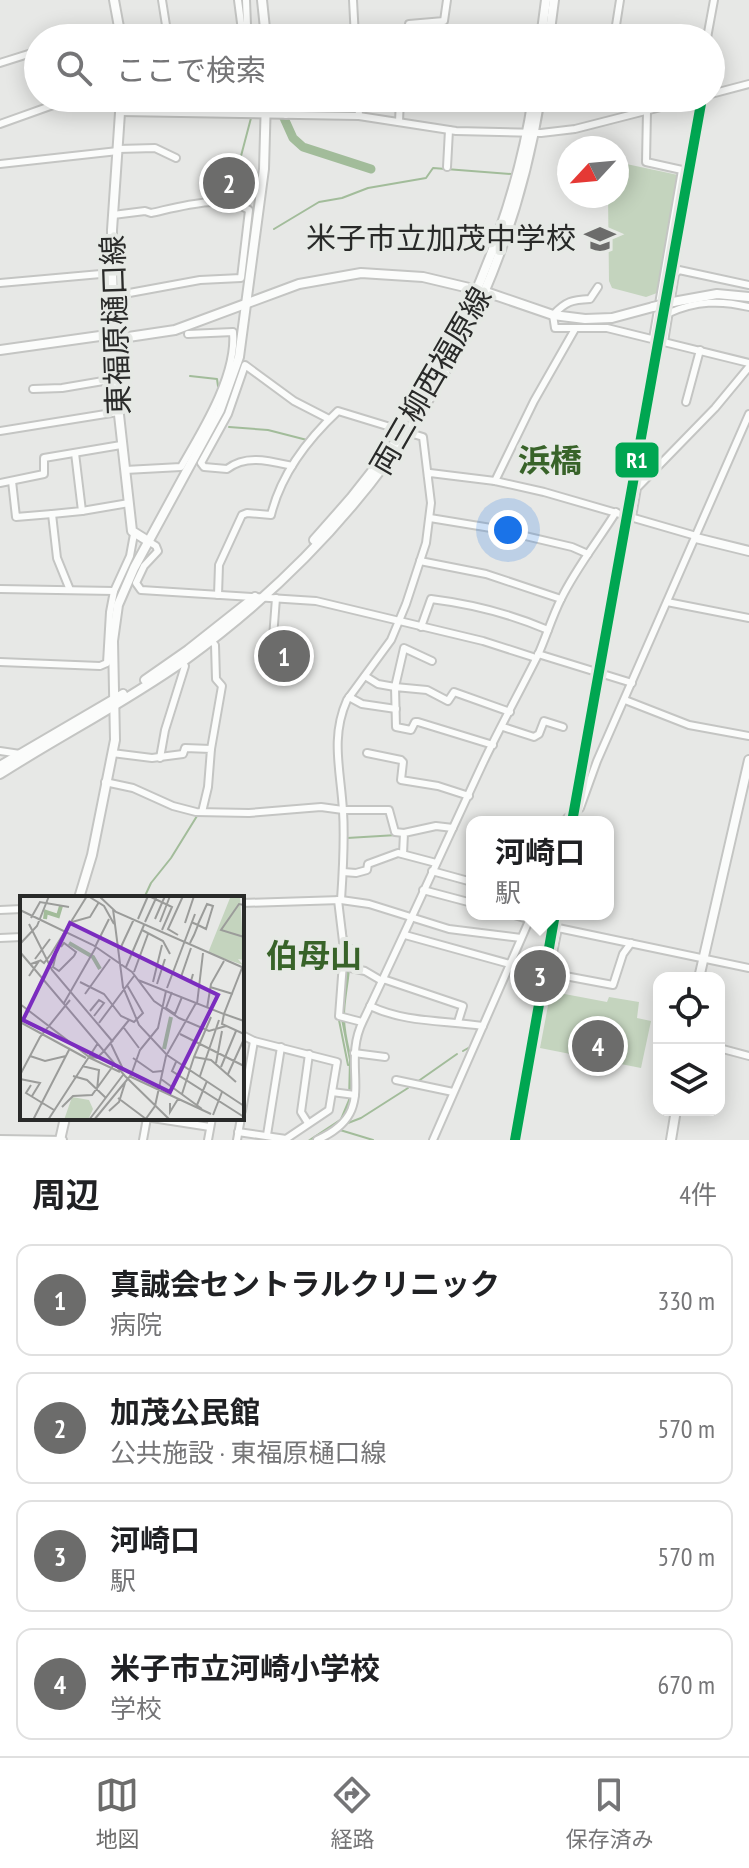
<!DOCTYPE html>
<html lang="ja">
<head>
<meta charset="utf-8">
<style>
	:root { --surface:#fff; --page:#f2f2f2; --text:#202124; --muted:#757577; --line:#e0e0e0; --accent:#6c6c6b }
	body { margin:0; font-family:"PT Sans Narrow","Noto Sans JP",sans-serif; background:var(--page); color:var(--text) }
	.controls { position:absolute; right:24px; bottom:24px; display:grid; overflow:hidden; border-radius:16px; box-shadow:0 4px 20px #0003 }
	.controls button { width:72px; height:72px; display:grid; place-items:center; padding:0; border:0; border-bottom:2px solid var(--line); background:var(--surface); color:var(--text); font:40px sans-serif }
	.compass { position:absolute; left:557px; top:136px; width:72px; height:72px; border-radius:50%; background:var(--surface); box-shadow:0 4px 20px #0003; rotate:244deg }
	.you { position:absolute; left:508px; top:530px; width:28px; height:28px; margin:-20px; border:6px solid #fff; border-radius:50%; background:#1a73e8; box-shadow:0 0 0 12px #1a73e833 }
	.badge { display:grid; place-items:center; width:52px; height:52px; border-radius:50%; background:var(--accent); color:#fff; font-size:26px; font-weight:700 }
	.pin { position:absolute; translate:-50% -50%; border:4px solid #fff; box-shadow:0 2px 8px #0006 }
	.popup { position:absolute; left:466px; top:816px; width:148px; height:104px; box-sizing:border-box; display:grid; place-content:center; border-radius:16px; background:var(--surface); filter:drop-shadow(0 2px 6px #0005); font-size:26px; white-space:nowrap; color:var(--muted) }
	.popup b { font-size:30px; color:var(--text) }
	.popup::after { content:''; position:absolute; left:50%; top:100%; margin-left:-16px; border:16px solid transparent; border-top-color:var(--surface) }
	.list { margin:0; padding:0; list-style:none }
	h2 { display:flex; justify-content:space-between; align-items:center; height:104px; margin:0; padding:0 32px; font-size:34px }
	h2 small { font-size:26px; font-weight:400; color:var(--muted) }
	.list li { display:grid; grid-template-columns:52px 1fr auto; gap:24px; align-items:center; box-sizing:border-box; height:112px; margin:0 16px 16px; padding:0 16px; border:2px solid var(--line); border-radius:16px }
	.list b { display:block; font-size:30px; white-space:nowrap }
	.list p { margin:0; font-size:26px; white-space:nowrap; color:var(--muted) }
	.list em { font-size:26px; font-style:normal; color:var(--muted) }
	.icon { flex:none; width:44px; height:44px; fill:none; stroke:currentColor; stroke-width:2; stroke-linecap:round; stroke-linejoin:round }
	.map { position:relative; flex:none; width:749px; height:1140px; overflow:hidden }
	.search { position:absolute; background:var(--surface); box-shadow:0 4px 20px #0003; left:24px; right:24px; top:24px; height:88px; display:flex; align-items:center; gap:20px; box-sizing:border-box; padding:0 28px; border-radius:44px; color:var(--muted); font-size:30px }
	.sheet { height:616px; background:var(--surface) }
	nav { display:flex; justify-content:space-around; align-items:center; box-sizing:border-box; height:112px; border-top:2px solid var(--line); background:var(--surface); font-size:22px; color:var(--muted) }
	nav a { display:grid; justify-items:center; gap:4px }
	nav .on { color:var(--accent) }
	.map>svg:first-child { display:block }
	.green { fill:#c4d4be }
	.water { fill:#a2bc9a }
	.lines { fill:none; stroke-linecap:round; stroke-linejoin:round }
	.stream { stroke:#a2bc9a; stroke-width:2 }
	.river { stroke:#a2bc9a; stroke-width:9 }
	.street-casing { stroke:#c4c5c3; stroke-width:10 }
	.secondary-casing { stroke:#c4c5c3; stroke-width:12 }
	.street { stroke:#fbfcfb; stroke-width:6 }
	.secondary { stroke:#fbfcfb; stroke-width:8 }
	.secondary-bridge-casing { stroke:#c4c5c3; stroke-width:12; stroke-linecap:butt }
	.secondary-bridge { stroke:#fbfcfb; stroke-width:8 }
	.rail-1-casing { stroke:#e6e9e5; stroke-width:16 }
	.rail-1 { stroke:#00a651; stroke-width:10 }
	.labels { text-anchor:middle; stroke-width:8; stroke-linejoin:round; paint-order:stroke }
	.poi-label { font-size:30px; fill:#292a29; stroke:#e6e9e5; text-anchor:end }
	.street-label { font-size:30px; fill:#292a29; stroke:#e6e9e5 }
	.neighbourhood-label { font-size:32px; font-weight:bold; fill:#386329; stroke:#e6e9e5 }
	.inset-river { fill:none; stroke:#a2bc9a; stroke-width:4 }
	.inset-road { fill:none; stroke:#9b9c9a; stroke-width:2 }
	.view { fill:#7b2cbf; fill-opacity:0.15; stroke:#7b2cbf; stroke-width:4 }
	.inset-edge { fill:none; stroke:#292a29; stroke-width:4 }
	.line-badge { stroke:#e6e9e5; stroke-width:3 }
	.badge-label { font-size:22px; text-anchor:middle; font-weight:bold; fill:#fff }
</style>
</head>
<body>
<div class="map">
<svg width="749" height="1140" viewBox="0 0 749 1140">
	<rect width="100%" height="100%" fill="#e7e8e6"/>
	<g class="green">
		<path d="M617,162L678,175L657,293L646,297L612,288L609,281L608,196H617Z"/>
		<path d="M554,992L607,1002L609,997L639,1002L637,1018L651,1021L641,1068L540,1048L550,995Z"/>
	</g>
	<path class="water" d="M343,783C348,823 344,860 343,900C343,923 351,945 350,968C349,984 345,1001 345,1017C345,1046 363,1080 350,1109C344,1124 324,1140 308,1140L340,1119L348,1100L349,1060L340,1014L344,982L339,902Z"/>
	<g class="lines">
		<g class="stream">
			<path d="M241,156L251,118"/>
			<path d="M274,229L319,202L342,198L368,188L426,178L433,168L511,174"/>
			<path d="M190,376L217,379L218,386"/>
			<path d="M229,427L268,430L307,440"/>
			<path d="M477,482L498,485"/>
			<path d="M257,517L270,518"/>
			<path d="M347,838L397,835"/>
			<path d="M144,898L151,883L171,858L197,816"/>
			<path d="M339,1020L348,1065H351"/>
			<path d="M463,1051L470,1047"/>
			<path d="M417,1082L457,1054"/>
			<path d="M348,1123L361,1118L408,1088"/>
			<path d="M340,1130L373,1140"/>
		</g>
		<g class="river">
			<path d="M242,0L244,30L248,38"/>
			<path d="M206,38L244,30"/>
			<path d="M275,98L293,138L303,147L371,169"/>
		</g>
		<g class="street-casing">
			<g id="street">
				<path d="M162,0L168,38"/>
				<path d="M238,0L243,38"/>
				<path d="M246,0L247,25L252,38"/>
				<path d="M353,0L355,38"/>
				<path d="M441,22L442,38"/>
				<path d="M78,38L119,28"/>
				<path d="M408,38L409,24L444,21L447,0"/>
				<path d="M614,38L620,0"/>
				<path d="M707,38L714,0"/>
				<path d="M0,63L38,51"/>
				<path d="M711,94L749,84"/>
				<path d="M279,98L286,115"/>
				<path d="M358,98L359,116"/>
				<path d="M647,111L646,162L682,170L653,339"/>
				<path d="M121,112L359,116L456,131L541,133L575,129L696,98"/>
				<path d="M399,122L400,98"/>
				<path d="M0,124L56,104L121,102"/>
				<path d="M118,149L155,148L176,158"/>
				<path d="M0,164L118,151"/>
				<path d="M447,167L449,130"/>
				<path d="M0,283L112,273"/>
				<path d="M598,287L590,299C572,300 566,301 553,315L555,328H607L749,363"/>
				<path d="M113,296L200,280L241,278L249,210C224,193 179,207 151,213L145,211L113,215"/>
				<path d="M669,313C696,301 720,300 749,307"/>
				<path d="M664,342L675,274L679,270L749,285"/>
				<path d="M33,389L62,388L115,379"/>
				<path d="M686,402L700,350"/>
				<path d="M0,431L118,412"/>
				<path d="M292,466C270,461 246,454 227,469L204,467L201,463L228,414L245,365L294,401L329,419"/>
				<path d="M125,470L181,467C202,431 237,375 233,332L188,334"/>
				<path d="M428,476L430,473L495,481L544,492L696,536"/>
				<path d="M12,481L16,517L52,514"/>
				<path d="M495,481L534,401L575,329"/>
				<path d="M0,483L44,474V458L121,445"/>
				<path d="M82,511L129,503"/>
				<path d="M632,517L637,488L715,408L749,367"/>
				<path d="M430,518L491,528L572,547L588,554"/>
				<path d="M148,541L156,546L158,551L144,566L136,583L141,590L316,601L483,641L536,658"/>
				<path d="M420,561L486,574L561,599"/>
				<path d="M0,589L114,591"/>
				<path d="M70,590L57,558L52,514L82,511L75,453"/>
				<path d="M218,595L219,565L242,515L247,513L271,515C281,474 308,439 338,411L423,437L431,503L426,543L406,604L391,640L347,700C330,738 341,772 343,811C345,841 343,870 341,900"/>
				<path d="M667,602L749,618"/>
				<path d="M421,627L431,599C471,604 511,614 548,630"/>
				<path d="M273,638L276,598"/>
				<path d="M211,640L215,645L216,679L222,686L211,749"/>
				<path d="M538,654L632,683"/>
				<path d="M0,662L100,666L107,663L110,612L114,591L130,556L134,534"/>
				<path d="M365,676L378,684L395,687L404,648L432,661"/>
				<path d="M349,697L362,704L396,709"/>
				<path d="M625,700L689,725L749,736"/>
				<path d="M503,727L534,737L539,734L544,721L563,727"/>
				<path d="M493,745L418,722H415L411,730L396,727L395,687L427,690L448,701L454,692L510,712"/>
				<path d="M0,751L20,754"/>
				<path d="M112,753L152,758L183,754L185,748L211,749L208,787L202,812"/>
				<path d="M367,753L401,760L403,762L401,780L438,786L469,796"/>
				<path d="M160,758L165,730L185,666L182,661"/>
				<path d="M105,782L133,788L173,806L196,812L249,813L321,807L343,810H389L395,832L404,833"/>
				<path d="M566,822L567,818L580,808L597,761L749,414"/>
				<path d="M403,854L404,833L436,826L453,828"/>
				<path d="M432,871L472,882"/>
				<path d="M343,872L356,873L367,870L368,864L398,853L436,863"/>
				<path d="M423,890L472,903"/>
				<path d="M338,900L344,950L339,1016L362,1022"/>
				<path d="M242,903L341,900L369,904L449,929L521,938"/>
				<path d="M0,910L22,909"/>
				<path d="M511,914L558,928L749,968"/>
				<path d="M558,928L549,973L613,985L623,954L631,943"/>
				<path d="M405,935L510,964"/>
				<path d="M0,938L22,937"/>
				<path d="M344,950L351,949V968L365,971L382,981"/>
				<path d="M511,962L537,970"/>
				<path d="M383,979L463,1006L458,1022"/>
				<path d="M370,1006C406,1023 444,1020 483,1026"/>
				<path d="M719,1048L749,1056"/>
				<path d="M354,1053L385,1057"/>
				<path d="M396,1080L453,1092"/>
				<path d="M332,1092L355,1095"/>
				<path d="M242,1111L254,1041"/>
				<path d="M152,1118L210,1127"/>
				<path d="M308,1123L301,1112L309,1054"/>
				<path d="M238,1132L286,1139L329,1110L337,1062L254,1041L242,1035"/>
				<path d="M267,1135L281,1047"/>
				<path d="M0,1139L63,1140"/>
				<path d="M143,1140L147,1118"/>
				<path d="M208,1140L212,1118"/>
				<path d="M237,1140L241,1118"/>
				<path d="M317,1140C382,1111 339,1069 363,1021C404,935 443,849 483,763C500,727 520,691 538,655C546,637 552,617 561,599C576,568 598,541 616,512"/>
				<path d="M433,1140L532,914"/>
			</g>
		</g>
		<g class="secondary-casing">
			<g id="secondary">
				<path d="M114,0L121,38"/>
				<path d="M262,0L266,38"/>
				<path d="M541,38L546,0"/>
				<path d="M549,38L554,0"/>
				<path d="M121,98L112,230V267L115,379L132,531L148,541"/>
				<path d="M673,302L717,294L749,297"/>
				<path d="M115,339L175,330L299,284L361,273L423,277L486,292L553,315L585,319L612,318L653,307"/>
				<path d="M0,350L114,334"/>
				<path d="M443,363C485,278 519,192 533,98"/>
				<path d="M696,538L749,551"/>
				<path d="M314,540L351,498L392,446"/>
				<path d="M145,680L188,650L255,597"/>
				<path d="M0,766L123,694"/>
				<path d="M0,774C61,735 126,702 185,660C374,523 503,329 540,98"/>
				<path d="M79,898L92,855L115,740L113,641L118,605L134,568L220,410L239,357L264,169L266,98"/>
				<path d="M699,978L749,760"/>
				<path d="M60,1140L65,1118"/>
				<path d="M671,1140L676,1110"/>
			</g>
		</g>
		<use href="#street" class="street"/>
		<use href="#secondary" class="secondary"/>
		<g class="secondary-bridge-casing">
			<path id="secondary-bridge" d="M653,307L673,302"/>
		</g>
		<use href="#secondary-bridge" class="secondary-bridge"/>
		<g class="rail-1-casing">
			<g id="rail-1">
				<path d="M572,822L702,98"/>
				<path d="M515,1140L555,914"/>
			</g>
		</g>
		<use href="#rail-1" class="rail-1"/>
	</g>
	<defs>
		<g id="school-bare" transform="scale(2.4)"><path d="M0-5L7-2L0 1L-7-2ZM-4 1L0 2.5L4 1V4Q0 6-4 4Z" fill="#6c6c6b" stroke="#e6e9e5" stroke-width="2.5" paint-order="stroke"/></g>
	</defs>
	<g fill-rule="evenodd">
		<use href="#school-bare" x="600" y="239"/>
	</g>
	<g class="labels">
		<g class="poi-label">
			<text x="576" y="249">米子市立加茂中学校</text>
		</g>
		<g class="street-label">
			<text transform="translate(116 325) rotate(-92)" y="10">東福原樋口線</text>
			<text transform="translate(431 381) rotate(-60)" y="10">両三柳西福原線</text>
		</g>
		<g class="neighbourhood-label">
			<text x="550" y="472">浜橋</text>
			<text x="314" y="967">伯母山</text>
		</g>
	</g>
	<g transform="translate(20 896)">
		<rect width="224" height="224" fill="#e7e8e6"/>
		<path d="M220,0L224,64L218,63L223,69L188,57L210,2ZM52,201L69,204L73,213L68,224H44Z" fill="#c4d4be"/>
		<path class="inset-river" d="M25,23L26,16L38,20L41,10M49,47L73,61L80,73M144,153L151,121"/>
		<path class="inset-road" d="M68,0L84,10L94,28M79,0L96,16L224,72M131,1L152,11L142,34M224,9L219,8L201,34L224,41M93,13L103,91L119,129L147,159L224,210M0,14L73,49L112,76L134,105L159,122L189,135L206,130M11,22L20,6L49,11M118,23L128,0M135,23L145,0M52,26L70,21L79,6M125,26L137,0M140,26L150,0M165,27L174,0M9,28L32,74L93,146M122,34L143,45L150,58M158,39L148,33L163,0M170,47L174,39L178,29V28L187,8L193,10L186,33L178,29L171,26M0,48L17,30L29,0M41,51L44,47L56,56L54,60M75,51L89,23M171,52L161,81L171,85L173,78M100,53L114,23M0,56L105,180L150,224M36,58L33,71L39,75L54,60M15,63L30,43M20,64L24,67L31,58L67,0M106,71L124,29M222,72L204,118L224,125M114,76L128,38M9,80L19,65L11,68M118,84L204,118L202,128L224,138M60,86L84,98L101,120L114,126L123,117L107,89M133,86L142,49M137,88L145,63M190,91L213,98M147,92L175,18M152,96L146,112L155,118L162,101M65,98L90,63M44,107L76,51M0,108L68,160L77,162L84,155M177,108L183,57M187,112L191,88L204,65M70,115L79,104L84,107L74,120M191,121L174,161L191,164L216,186M0,126L66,162M79,127L114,80M104,132L119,152M160,138L224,170M91,148L103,173M84,155L109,124M10,160L25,165L46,160M68,161L100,176M113,162L133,176L142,175M156,166L152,175L224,221M196,167L202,135M62,170L79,174L77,194M201,171L216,135M208,178L224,143M0,179L20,141L50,104M53,180L67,184L86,202M109,180L191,218M180,180L199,124M0,183L20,187L12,200M141,183L182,213M11,189L6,197L34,214M162,198L174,161M98,202L126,223M150,207V216L158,203M177,209L187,185M42,211L53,200L72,199L93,170M89,215L99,206L105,187M193,219L202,196M13,224L50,152M28,224L78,147M69,224L103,179M74,224L111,179L120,154L138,132L146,95M125,224L135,210L146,160L176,107"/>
		<path class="view" d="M50,27L198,99L150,196L3,124Z"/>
		<rect width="224" height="224" class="inset-edge"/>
	</g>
	<rect class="line-badge" x="614" y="441" width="46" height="38" rx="8" fill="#00a651"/>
	<g class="badge-label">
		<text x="637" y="468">R1</text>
	</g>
</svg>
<div class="controls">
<button><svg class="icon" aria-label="locate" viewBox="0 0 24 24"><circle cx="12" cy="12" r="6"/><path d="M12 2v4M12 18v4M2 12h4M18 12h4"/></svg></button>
<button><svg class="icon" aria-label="layers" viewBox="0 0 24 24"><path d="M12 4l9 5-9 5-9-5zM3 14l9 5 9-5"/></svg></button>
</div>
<svg class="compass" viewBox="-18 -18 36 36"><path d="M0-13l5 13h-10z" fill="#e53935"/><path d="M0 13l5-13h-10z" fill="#757577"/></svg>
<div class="you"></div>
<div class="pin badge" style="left:284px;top:656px">1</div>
<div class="pin badge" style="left:229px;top:183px">2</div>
<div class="pin badge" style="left:540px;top:976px">3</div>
<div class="popup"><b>河崎口</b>駅</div>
<div class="pin badge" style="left:598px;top:1046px">4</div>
<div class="search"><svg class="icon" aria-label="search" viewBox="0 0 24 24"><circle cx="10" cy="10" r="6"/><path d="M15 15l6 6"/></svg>ここで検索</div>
</div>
<section class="sheet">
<h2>周辺<small>4件</small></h2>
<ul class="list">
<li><span class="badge">1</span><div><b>真誠会セントラルクリニック</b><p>病院</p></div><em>330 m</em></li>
<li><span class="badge">2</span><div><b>加茂公民館</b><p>公共施設 · 東福原樋口線</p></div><em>570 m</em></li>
<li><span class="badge">3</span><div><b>河崎口</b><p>駅</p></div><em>570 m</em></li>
<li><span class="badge">4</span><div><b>米子市立河崎小学校</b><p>学校</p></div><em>670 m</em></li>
</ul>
</section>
<nav>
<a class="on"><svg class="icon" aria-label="map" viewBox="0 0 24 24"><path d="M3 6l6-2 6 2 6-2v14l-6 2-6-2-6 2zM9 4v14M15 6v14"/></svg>地図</a>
<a><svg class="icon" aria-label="directions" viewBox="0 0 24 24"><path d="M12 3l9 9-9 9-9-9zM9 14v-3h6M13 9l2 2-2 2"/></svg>経路</a>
<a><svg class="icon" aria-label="saved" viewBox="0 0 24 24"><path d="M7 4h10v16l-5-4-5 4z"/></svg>保存済み</a>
</nav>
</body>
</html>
